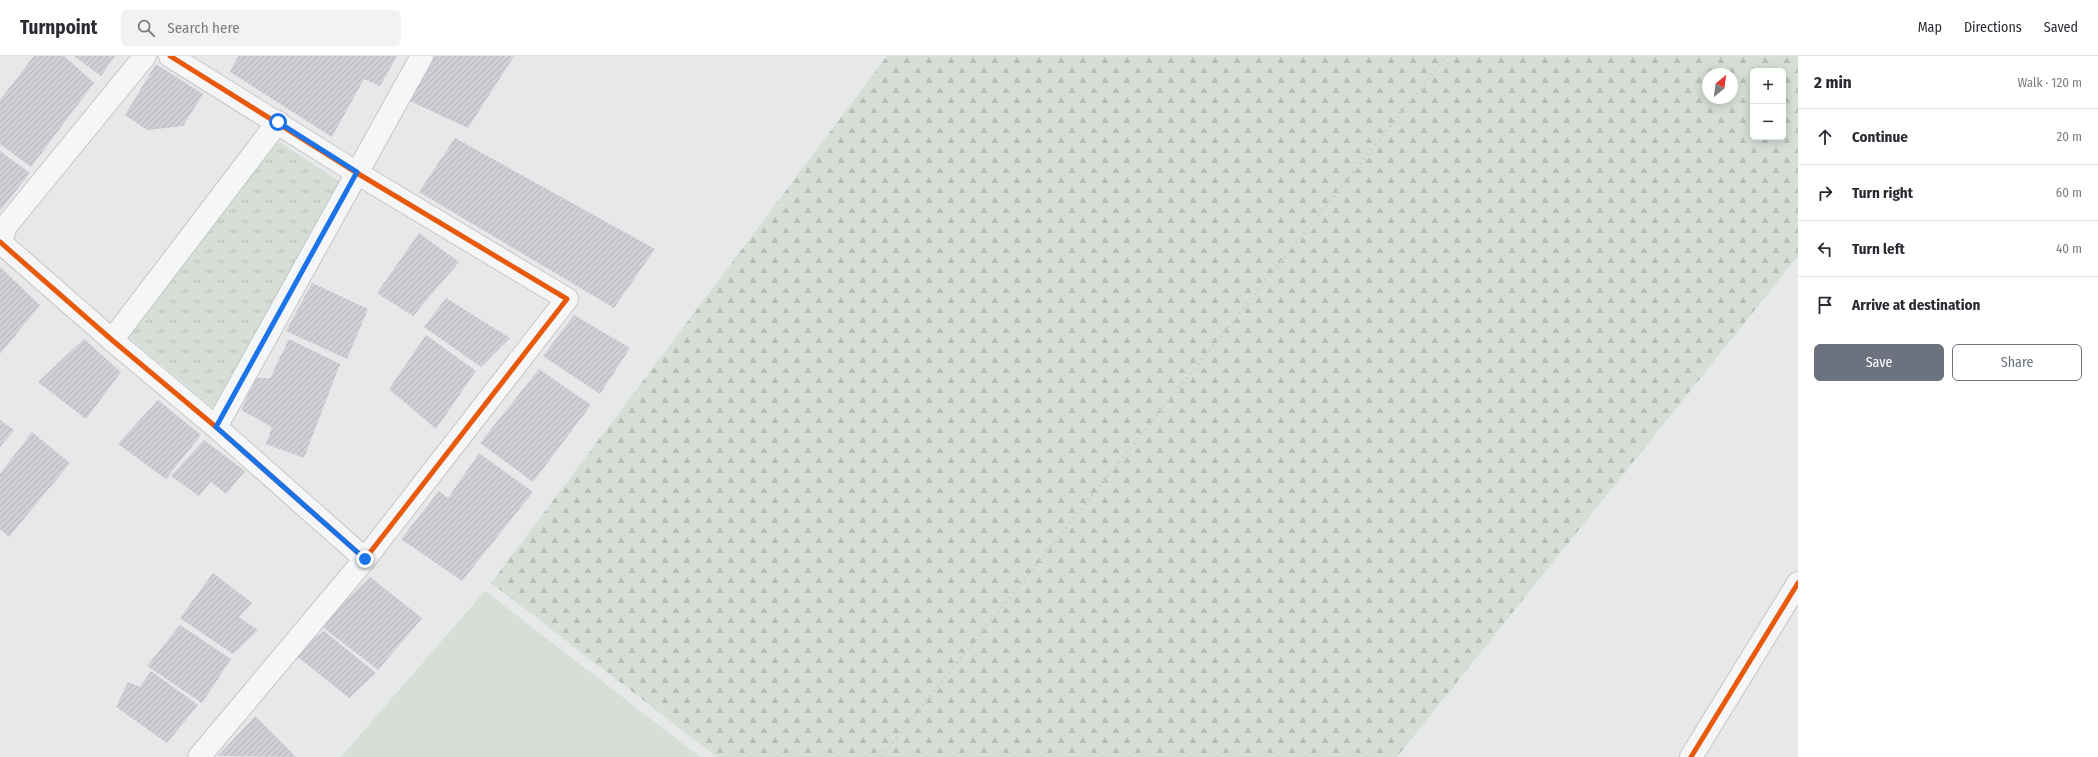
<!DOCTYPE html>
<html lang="en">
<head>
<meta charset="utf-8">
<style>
	:root { --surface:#fff; --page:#f2f2f3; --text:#2b2b33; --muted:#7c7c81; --line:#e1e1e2; --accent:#6c737f }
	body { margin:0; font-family:"Fira Sans Condensed",sans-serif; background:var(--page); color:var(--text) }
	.controls { position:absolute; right:12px; top:12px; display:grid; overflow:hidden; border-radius:6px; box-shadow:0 2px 10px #0003 }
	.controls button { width:36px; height:36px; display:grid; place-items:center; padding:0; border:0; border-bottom:1px solid var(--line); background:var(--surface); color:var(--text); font:20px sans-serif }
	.compass { position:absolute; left:1702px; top:12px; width:36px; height:36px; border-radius:50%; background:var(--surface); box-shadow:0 2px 10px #0003; rotate:29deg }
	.stop { position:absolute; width:12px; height:12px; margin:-9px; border:3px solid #1a73e8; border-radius:50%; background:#fff }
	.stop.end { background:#1a73e8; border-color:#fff; box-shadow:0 1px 4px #0008 }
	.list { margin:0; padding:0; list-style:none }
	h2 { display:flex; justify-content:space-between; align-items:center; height:52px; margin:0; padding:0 16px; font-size:17px }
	h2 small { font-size:13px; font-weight:400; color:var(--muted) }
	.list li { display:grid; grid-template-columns:26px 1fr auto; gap:12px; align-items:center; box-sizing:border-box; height:56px; padding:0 16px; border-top:1px solid var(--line) }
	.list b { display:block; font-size:15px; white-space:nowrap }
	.list em { font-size:13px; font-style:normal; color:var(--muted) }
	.actions { display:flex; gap:8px; padding:12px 16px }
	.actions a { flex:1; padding:9px 0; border:1px solid var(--accent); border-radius:6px; text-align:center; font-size:14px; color:var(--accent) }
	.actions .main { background:var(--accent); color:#fff }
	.icon { flex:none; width:22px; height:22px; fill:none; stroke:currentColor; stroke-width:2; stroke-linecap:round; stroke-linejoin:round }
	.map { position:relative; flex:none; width:1798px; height:701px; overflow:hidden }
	header { display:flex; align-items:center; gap:24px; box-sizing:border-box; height:56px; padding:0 20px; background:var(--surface); border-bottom:1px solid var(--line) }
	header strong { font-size:19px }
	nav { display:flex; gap:22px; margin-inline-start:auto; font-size:14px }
	.search { width:280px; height:36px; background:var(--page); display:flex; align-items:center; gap:10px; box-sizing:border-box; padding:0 14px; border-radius:6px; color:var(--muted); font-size:15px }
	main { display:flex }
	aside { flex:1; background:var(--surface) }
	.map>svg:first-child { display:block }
	.grass { fill:url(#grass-tufts) }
	.forest { fill:url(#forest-firs); fill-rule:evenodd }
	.green { fill:#d6ded6 }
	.building { fill:url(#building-hatch) }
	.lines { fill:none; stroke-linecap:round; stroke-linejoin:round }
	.street-casing { stroke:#c4c6c8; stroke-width:24 }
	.street { stroke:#f5f6f7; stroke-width:22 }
	.rail { stroke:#cecfd2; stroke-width:3; stroke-dasharray:2 4; stroke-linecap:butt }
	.cycleway-casing { stroke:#f4f6f9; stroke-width:8 }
	.cycleway { stroke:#e8590c; stroke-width:5 }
	.route { stroke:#1a73e8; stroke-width:5 }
</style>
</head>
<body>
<header>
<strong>Turnpoint</strong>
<div class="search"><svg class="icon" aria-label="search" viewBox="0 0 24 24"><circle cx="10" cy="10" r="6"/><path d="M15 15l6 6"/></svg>Search here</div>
<nav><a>Map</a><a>Directions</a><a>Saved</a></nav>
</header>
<main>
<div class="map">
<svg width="1798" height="701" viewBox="0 0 1798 701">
	<defs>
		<pattern id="grass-tufts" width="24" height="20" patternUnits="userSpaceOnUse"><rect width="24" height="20" fill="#d6ded6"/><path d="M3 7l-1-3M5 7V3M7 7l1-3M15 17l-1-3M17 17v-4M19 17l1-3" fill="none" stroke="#b8bfb9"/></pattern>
		<pattern id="forest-firs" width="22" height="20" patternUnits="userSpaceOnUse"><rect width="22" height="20" fill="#d6ded6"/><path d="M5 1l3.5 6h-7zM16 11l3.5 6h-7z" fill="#b8bfb9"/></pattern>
		<pattern id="building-hatch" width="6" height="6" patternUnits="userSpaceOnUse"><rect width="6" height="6" fill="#ced0d3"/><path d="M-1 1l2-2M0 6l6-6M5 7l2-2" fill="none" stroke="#b1b3b6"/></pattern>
	</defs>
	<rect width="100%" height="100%" fill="#e6e8ea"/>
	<path class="grass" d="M272,81L346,130L217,355L125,278Z"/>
	<path class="forest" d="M887,0H1798V200L1397,701H717L491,527ZM1753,15H1783V81H1753ZM1708,18H1732V42H1708Z"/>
	<path class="green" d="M485,535L700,701H341Z"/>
	<g class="building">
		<path d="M34,0H64L94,27L31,111L0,88V44Z"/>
		<path d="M74,0H115L101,20Z"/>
		<path d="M238,0H397L380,30L364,23L332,81L230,16Z"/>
		<path d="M426,0H514L468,72L401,41Z"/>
		<path d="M156,8L203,38L183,70L147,74L125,59Z"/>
		<path d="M455,82L655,193L614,252L419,136Z"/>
		<path d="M0,95L30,117L0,155Z"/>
		<path d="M419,177L459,206L413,260L377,237Z"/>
		<path d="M0,211L40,249L0,298Z"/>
		<path d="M312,227L368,253L347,303L286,275Z"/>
		<path d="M446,242L510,282L481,311L424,271Z"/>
		<path d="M574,259L630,292L600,338L543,300Z"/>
		<path d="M426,279L476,315L436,373L389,333Z"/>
		<path d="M84,283L121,316L86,363L38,326Z"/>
		<path d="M289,283L340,308L304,402L266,388L272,371L241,354L256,322H270Z"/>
		<path d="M539,313L591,349L533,426L480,387Z"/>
		<path d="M158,344L201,379L166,423L118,388Z"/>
		<path d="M0,364L14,374L0,391Z"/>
		<path d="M32,376L70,407L9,481L0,473V418Z"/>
		<path d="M204,384L245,415L226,438L211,426L199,440L171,420Z"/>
		<path d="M479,397L533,436L462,525L401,483L439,435L448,442Z"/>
		<path d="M213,517L252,547L239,561L258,574L233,598L180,562Z"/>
		<path d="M370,521L422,562L378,614L320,569Z"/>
		<path d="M180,569L231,603L202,647L147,610Z"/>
		<path d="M324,575L376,617L349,642L293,597Z"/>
		<path d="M151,615L198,649L167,687L116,651L128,626L140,631Z"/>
		<path d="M255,660L296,701L218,700Z"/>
	</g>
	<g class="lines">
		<g class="street-casing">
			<g id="street">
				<path d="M0,186L112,284L216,371L365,503L567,243L357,117L170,0"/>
				<path d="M1,187L6,170L145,0"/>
				<path d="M112,284L278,66"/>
				<path d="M216,371L422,0"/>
				<path d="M199,701L365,503"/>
				<path d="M1691,701L1798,527"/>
			</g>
		</g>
		<use href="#street" class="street"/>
		<path class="rail" d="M881,701L1447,0"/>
		<g class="cycleway-casing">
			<g id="cycleway">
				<path d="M0,186L112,284L216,371L365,503L567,243L357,117L170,0"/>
				<path d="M1691,701L1798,527"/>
			</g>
		</g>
		<use href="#cycleway" class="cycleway"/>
	</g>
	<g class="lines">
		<path class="route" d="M278,66L357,116L216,371L365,503"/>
	</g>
</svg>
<div class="controls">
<button>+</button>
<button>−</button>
</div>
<svg class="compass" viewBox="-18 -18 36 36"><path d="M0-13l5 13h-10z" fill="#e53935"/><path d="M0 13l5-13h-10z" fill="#7c7c81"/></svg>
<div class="stop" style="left:278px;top:66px"></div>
<div class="stop end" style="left:365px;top:503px"></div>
</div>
<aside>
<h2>2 min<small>Walk · 120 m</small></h2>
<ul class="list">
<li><svg class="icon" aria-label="ahead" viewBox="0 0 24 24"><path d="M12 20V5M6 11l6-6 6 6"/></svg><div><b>Continue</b></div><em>20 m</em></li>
<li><svg class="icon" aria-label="right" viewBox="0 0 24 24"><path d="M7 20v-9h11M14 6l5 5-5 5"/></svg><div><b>Turn right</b></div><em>60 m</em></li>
<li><svg class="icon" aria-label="left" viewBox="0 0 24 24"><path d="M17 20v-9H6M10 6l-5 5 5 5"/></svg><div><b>Turn left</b></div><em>40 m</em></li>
<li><svg class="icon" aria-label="arrive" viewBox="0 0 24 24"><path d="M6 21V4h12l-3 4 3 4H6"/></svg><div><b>Arrive at destination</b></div></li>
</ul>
<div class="actions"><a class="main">Save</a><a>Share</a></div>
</aside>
</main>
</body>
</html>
